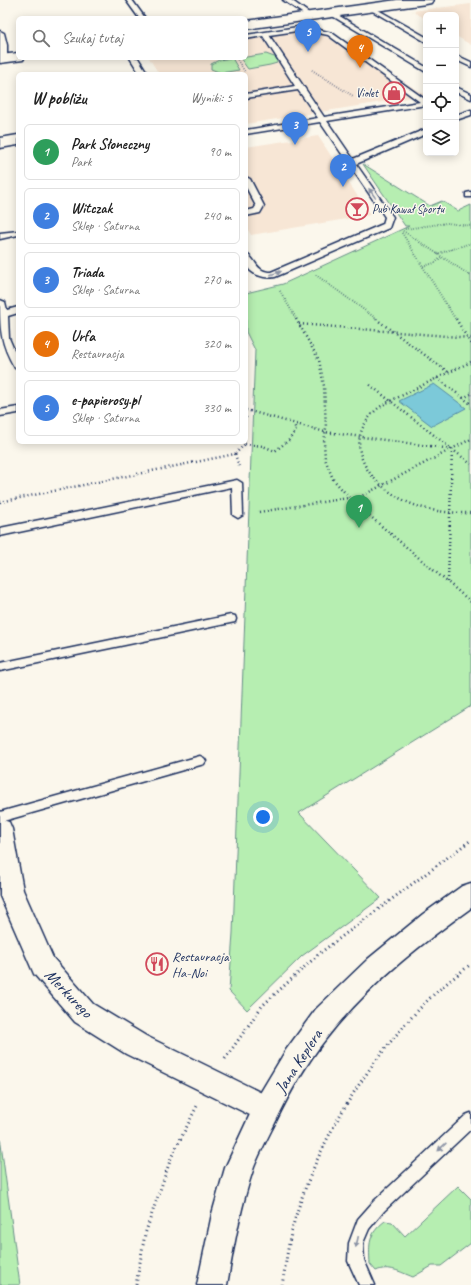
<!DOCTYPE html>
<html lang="pl">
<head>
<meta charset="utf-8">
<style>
	:root { --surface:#fff; --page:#f2f2f2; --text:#222; --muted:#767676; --line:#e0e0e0; --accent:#d1495b }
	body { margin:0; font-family:Caveat,sans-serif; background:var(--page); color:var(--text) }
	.controls { position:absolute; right:12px; top:12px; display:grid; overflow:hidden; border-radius:6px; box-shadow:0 2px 10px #0003 }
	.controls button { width:36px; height:36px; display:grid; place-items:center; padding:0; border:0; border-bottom:1px solid var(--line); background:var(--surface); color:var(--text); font:20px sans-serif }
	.you { position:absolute; left:263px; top:817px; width:14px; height:14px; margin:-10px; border:3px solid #fff; border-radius:50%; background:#1a73e8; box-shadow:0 0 0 6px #1a73e833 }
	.badge { display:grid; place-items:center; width:26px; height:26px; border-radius:50%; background:var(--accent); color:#fff; font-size:13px; font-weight:700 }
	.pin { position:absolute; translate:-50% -33px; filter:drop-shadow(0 1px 2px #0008) }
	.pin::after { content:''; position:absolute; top:21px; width:14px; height:12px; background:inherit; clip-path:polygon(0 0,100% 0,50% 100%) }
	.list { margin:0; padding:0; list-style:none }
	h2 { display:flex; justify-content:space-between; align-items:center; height:52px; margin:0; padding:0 16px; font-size:17px }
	h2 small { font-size:13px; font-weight:400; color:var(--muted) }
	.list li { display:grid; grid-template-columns:26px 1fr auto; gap:12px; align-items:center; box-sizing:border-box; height:56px; margin:0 8px 8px; padding:0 8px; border:1px solid var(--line); border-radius:6px }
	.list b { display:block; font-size:15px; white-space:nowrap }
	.list p { margin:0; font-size:13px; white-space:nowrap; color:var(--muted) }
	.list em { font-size:13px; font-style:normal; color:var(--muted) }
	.icon { flex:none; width:22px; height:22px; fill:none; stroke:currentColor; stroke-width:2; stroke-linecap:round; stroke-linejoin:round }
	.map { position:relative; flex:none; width:471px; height:1285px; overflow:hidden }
	.search { position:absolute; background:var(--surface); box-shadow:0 2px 10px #0003; left:16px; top:16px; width:232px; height:44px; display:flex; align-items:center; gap:10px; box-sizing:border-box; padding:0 14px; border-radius:6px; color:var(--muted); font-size:15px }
	.panel { position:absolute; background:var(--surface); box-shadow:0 2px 10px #0003; left:16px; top:72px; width:232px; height:372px; border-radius:6px }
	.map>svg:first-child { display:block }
	.built { fill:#f7e6d5 }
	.green { fill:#b6eeb1; stroke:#688e88 }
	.water { fill:#7bc9d9; stroke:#558ba8 }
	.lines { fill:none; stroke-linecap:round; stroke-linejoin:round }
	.service-casing { stroke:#1b2f5e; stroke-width:3 }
	.minor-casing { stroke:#1b2f5e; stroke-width:3 }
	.tertiary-casing { stroke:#1b2f5e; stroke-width:3 }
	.path-far2 { stroke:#1b2f5e; stroke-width:2; stroke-dasharray:0.5 2; stroke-linecap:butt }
	.path-far1 { stroke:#1b2f5e; stroke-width:2.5; stroke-dasharray:1 3; stroke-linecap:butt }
	.path { stroke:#1b2f5e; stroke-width:3; stroke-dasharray:1 3.5; stroke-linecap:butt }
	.service { fill:#fbf7ec; fill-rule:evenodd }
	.minor { fill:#fbf7ec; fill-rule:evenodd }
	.tertiary { fill:#fbf7ec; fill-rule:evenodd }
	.oneway { fill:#8b93a5 }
	.labels { text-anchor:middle; stroke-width:3; stroke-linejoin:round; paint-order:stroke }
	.far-poi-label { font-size:12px; fill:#1b2f5e; stroke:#fbf7ec; text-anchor:end }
	.poi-label { font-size:14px; fill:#1b2f5e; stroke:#fbf7ec; text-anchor:start }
	.near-street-label { font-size:17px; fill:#1b2f5e; stroke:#fbf7ec }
</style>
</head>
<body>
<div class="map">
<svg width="471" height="1285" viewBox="0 0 471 1285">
	<rect width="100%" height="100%" fill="#fbf7ec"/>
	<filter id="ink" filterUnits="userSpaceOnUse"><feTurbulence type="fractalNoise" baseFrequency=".025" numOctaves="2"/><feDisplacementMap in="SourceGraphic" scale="8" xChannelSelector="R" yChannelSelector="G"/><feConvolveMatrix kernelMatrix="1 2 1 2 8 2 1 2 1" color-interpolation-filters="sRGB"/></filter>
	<g filter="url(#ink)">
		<g class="built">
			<path d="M471,4V45L456,36V15H426V19L412,11Z"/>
			<path d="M313,29L426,95L246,124V74H159L149,58H246V39Z"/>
			<path d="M318,136L370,215L251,235L246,227V147Z"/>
		</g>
		<g class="green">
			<path d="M266,54L277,58V63L270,65L248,69L240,58Z"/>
			<path d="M232,58L239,70L221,73L211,69V64L219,60Z"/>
			<path d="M363,164L430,206L442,201L458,211L471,205V706L299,813L381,898L302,956L247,1010L229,991L233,933L255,350L246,332V293L283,284L409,226H405Z"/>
			<path d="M0,1137L20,1285H0Z"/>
			<path d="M458,1186L471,1199V1243L441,1266H432L413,1277C400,1272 389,1265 376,1271L370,1264C369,1244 368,1234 385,1221L392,1222L405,1236Z"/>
		</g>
		<path class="water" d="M434,384L466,408L432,426L399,401Z"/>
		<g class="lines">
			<g class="service-casing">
				<g id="service">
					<path d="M126,0H132L145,18H139Z"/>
					<path d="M283,0H291L313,16L308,17Z"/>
					<path d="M371,6L426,37V42L369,9L368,8Z"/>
					<path d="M331,11L426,67V72L329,14V12Z"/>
					<path d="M304,26L332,33L426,100V105L327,121L353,159L426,129V134L356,164L393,217L389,228L275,277C265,279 250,275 246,264C245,262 246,257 246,254C256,258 255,272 271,272L383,224L385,217L320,122L246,134V130L318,118L298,90L246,98V94L295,86L263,36L246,39V35ZM304,30L328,35L420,102L324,117L269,35Z"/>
					<path d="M0,31L4,33L7,45V59L3,61L0,60Z"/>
					<path d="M456,55L471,62V67L456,60Z"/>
					<path d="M130,58H138L148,74H140Z"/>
					<path d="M456,87L471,94V99L456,92Z"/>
					<path d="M471,110V115L456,120V115Z"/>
					<path d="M246,177L250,179L264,206L260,213L246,216V211L254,209L256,206L246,187Z"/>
					<path d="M471,192V197H466V193Z"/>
					<path d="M18,231V235L0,239V233Z"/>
					<path d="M0,300L5,302L7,310L18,307V313L8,316L9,338L18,359V369L15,368C0,343 0,328 0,300Z"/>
					<path d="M18,407V413L0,416V410Z"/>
					<path d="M237,480L242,483L243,515L238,518L233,515L232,487L0,536V528Z"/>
					<path d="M231,615L235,616L236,619L235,622L0,671V663Z"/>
					<path d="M200,756L204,758L206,761L204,764L0,822V812Z"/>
					<path d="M471,1113V1129L384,1211L369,1229L363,1243L364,1260L375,1285H359L348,1261L349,1243L358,1219L374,1201L466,1115Z"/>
				</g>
			</g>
			<g class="minor-casing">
				<g id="minor">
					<path d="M397,0H433L431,3L426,4L246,29V21Z"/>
					<path d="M18,53V58H24L23,60L0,63V55Z"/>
					<path d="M18,135V145L0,148V138Z"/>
					<path d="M0,819L9,822L12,829L23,890L53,958L93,1004L146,1036L276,1100L280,1109L276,1118L266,1122L256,1118L126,1054L75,1022L34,974L0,896Z"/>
				</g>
			</g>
			<g class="tertiary-casing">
				<path id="tertiary" d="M471,883V908C418,946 365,988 325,1040C305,1065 289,1094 275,1123C268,1137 260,1152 254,1167C241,1205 234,1245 227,1285H197L212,1214L225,1168L259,1095L286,1050L316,1009L368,959L423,914L462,886Z"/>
			</g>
			<g class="path-far2">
				<path d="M236,58L245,72"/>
				<path d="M312,70L353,96"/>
				<path d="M405,229L447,223L471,226"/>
				<path d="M403,231L471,276"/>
				<path d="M402,233L456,320"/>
				<path d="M437,254L471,243"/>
				<path d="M423,266L435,263L442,257"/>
				<path d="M316,275L378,320"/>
				<path d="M280,291L297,320"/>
			</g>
			<g class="path-far1">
				<path d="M296,319L319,360L324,386L326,428L324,442L325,459L333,479L352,501L471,602"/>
				<path d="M376,319L448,372"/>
				<path d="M456,319L471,344"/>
				<path d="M299,324L471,338"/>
				<path d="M471,362C449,372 427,383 405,394C395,399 384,403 376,410C335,449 377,492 417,506C434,512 453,513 471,513"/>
				<path d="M437,378L471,404"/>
				<path d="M370,385L471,464"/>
				<path d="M463,398L471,394"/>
				<path d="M246,410L325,432L452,449"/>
				<path d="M246,417V419"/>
				<path d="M245,444L263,446L275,451L289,440L296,430L294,424"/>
				<path d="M235,454L239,466"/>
				<path d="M352,501L471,439"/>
				<path d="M0,502L235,454L245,444V442"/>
				<path d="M259,512L348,498"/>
				<path d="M448,582L452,449"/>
			</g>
			<g class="path">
				<path d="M225,1059L262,1006L320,953L471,840"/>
				<path d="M136,1285L145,1234L171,1158L197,1106"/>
				<path d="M282,1285C286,1264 288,1243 294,1222C318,1140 367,1062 427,1001C440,988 456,976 471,964"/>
			</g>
			<use href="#service" class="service"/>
			<use href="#minor" class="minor"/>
			<use href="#tertiary" class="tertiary"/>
		</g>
		<defs><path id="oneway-solid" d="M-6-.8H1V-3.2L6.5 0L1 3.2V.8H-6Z"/></defs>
		<g class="oneway">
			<use href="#oneway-solid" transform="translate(372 193) rotate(-125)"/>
			<use href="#oneway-solid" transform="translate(276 273) rotate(-18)"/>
			<use href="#oneway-solid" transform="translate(442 1147) rotate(137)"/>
			<use href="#oneway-solid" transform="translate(357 1242) rotate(103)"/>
		</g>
	</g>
	<defs>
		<g id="shop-ring" transform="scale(1.15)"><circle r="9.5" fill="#fbf7ec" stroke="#d1495b" stroke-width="1.5"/><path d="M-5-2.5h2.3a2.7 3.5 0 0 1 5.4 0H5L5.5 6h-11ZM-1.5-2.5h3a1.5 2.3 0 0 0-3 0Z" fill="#d1495b"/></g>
		<g id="bar-ring" transform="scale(1.15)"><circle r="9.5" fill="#fbf7ec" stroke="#d1495b" stroke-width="1.5"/><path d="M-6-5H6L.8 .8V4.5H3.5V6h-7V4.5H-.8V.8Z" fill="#d1495b"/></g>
		<g id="restaurant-ring" transform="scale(1.15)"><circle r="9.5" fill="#fbf7ec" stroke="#d1495b" stroke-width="1.5"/><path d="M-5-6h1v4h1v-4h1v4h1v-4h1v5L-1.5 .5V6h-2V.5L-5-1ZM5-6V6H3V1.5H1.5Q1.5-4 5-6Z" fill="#d1495b"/></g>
	</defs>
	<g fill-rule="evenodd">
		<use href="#shop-ring" x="394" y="93"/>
		<use href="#bar-ring" x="357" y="209"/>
		<use href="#restaurant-ring" x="157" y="964"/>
	</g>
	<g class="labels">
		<g class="far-poi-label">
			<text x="378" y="97">Violet</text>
			<text x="372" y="213" text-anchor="start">Pub Kawał Sportu</text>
		</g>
		<g class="poi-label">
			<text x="172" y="961">Restauracja<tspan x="172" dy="16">Ha-Noi</tspan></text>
		</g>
		<g class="near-street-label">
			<text transform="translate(69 993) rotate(46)" y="6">Merkurego</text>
			<text transform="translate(298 1061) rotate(-57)" y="6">Jana Keplera</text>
		</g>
	</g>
</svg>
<div class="controls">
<button>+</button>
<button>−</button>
<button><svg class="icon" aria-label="locate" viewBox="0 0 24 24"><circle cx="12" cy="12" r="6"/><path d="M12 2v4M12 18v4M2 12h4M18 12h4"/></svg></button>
<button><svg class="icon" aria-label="layers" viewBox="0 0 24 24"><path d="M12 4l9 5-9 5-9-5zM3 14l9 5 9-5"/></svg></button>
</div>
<div class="you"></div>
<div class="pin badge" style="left:359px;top:528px;background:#2e9e5b">1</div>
<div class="pin badge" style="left:343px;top:187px;background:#3f7fe0">2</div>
<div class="pin badge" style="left:295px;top:145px;background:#3f7fe0">3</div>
<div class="pin badge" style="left:360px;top:68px;background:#e8710a">4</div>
<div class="pin badge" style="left:308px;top:52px;background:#3f7fe0">5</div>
<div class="search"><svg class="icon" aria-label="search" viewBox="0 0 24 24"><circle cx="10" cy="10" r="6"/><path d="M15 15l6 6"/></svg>Szukaj tutaj</div>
<section class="panel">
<h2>W pobliżu<small>Wyniki: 5</small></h2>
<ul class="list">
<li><span class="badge" style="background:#2e9e5b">1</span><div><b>Park Słoneczny</b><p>Park</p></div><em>90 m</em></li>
<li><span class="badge" style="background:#3f7fe0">2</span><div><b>Witczak</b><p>Sklep · Saturna</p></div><em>240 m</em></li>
<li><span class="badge" style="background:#3f7fe0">3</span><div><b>Triada</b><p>Sklep · Saturna</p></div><em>270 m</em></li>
<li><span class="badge" style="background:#e8710a">4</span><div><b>Urfa</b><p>Restauracja</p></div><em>320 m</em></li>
<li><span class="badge" style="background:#3f7fe0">5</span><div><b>e-papierosy.pl</b><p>Sklep · Saturna</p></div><em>330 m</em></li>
</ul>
</section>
</div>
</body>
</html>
